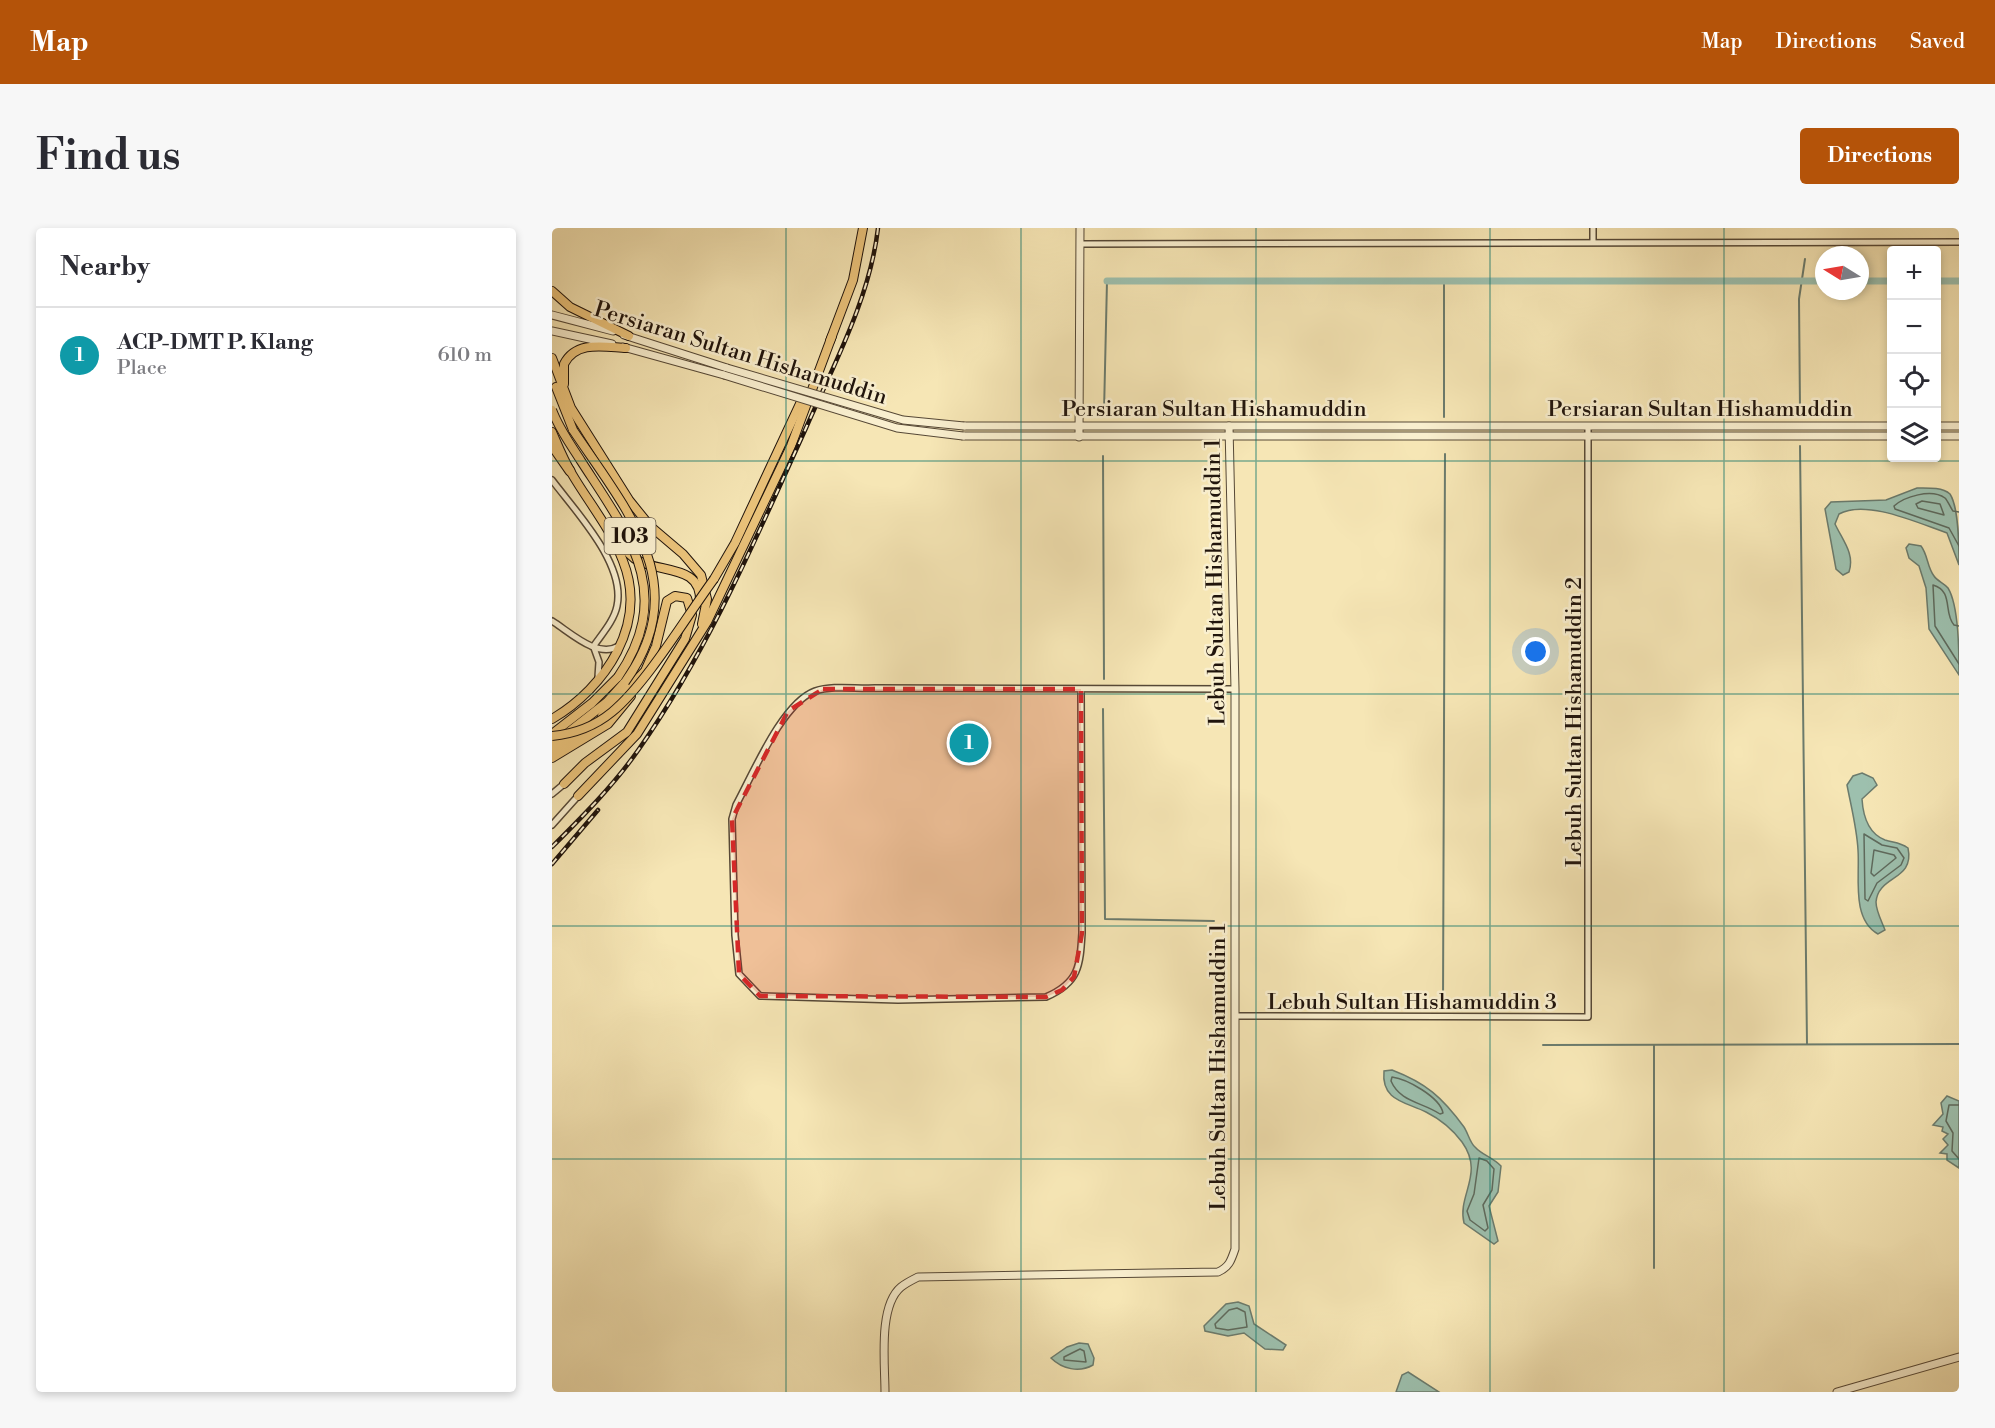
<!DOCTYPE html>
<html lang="en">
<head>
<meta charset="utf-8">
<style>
	:root { --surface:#fff; --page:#f7f7f7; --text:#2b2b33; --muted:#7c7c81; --line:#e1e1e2; --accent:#b45309 }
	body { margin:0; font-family:"Libre Bodoni",serif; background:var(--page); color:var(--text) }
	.controls { position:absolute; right:18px; top:18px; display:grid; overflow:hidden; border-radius:6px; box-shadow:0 3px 9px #0003 }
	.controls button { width:54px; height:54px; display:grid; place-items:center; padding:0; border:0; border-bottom:2px solid var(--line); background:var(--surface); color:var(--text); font:30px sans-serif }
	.compass { position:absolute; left:1263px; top:18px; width:54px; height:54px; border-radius:50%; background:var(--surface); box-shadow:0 3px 9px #0003; rotate:281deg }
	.you { position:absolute; left:984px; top:424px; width:21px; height:21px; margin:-15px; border:4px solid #fff; border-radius:50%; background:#1a73e8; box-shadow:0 0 0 9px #1a73e833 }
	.badge { display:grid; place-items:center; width:39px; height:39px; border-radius:50%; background:var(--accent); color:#fff; font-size:20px; font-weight:700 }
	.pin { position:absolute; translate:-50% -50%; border:3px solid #fff; box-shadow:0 2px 6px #0006 }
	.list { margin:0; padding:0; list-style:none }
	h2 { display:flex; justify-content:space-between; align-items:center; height:78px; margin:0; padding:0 24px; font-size:26px }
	h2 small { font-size:20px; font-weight:400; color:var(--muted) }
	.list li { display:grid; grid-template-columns:39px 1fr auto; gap:18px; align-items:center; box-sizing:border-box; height:96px; padding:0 24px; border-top:2px solid var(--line) }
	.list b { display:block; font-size:22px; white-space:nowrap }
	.list p { margin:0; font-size:20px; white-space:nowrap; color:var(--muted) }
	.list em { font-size:20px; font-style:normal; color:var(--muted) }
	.icon { flex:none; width:33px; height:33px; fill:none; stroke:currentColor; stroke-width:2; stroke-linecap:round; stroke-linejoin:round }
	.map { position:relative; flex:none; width:1407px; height:1164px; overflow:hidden; border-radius:6px }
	header { display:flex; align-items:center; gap:36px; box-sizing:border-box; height:84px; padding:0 30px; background:var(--accent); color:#fff }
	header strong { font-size:28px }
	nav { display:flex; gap:33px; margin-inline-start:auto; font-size:21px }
	.intro { display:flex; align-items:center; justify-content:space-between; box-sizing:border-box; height:144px; padding:0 36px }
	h1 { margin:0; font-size:42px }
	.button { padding:15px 27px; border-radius:6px; background:var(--accent); color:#fff; font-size:21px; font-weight:700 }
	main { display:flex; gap:36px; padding:0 36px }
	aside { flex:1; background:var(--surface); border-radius:6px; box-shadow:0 3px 9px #0003 }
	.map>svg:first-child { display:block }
	.water { fill:#9dc0ae; stroke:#6b7b6d; stroke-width:1.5 }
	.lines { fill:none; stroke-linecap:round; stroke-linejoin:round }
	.shore { stroke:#5e6a5d; stroke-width:1.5 }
	.stream { stroke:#6b7b6d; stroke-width:2 }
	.canal { stroke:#9dc0ae; stroke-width:7 }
	.minor-casing { stroke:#564836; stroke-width:8 }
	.tertiary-casing { stroke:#564836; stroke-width:9 }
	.primary-casing { stroke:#20140c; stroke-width:10 }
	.motorway-casing { stroke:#20140c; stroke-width:11 }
	.minor { stroke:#f9efcf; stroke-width:5 }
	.tertiary { stroke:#f9efcf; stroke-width:7 }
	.primary { stroke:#ebc37a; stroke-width:8 }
	.motorway { stroke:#ebc37a; stroke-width:9 }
	.rail-casing { stroke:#20140c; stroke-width:4.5 }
	.rail { stroke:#f9efcf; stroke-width:2; stroke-dasharray:7; stroke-linecap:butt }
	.tertiary-bridge-casing { stroke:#564836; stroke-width:9; stroke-linecap:butt }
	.primary-bridge-casing { stroke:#20140c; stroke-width:10; stroke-linecap:butt }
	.tertiary-bridge { stroke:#f9efcf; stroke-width:7 }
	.primary-bridge { stroke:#ebc37a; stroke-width:8 }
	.marked { fill:#d62828; fill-opacity:0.2; stroke:#d62828; stroke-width:4.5; stroke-dasharray:12 8; stroke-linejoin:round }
	.grid { fill:none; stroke:#0f766e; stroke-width:1.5; stroke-opacity:0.55 }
	.labels { text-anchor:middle; stroke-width:5; stroke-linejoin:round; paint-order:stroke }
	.shield { fill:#f9efcf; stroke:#615646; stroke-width:1.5 }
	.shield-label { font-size:21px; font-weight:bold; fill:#20140c }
	.street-label { font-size:22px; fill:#20140c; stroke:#f9efcf }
</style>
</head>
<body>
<header>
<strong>Map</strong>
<nav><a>Map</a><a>Directions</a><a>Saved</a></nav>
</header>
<div class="intro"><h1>Find us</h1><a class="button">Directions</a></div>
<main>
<aside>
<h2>Nearby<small></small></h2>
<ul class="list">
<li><span class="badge" style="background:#0f9aa8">1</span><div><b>ACP-DMT P. Klang</b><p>Place</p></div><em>610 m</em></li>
</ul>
</aside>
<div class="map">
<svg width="1407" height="1164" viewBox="0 0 1407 1164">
	<rect width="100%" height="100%" fill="#f6e6b5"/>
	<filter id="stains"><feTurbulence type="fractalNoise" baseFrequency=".00333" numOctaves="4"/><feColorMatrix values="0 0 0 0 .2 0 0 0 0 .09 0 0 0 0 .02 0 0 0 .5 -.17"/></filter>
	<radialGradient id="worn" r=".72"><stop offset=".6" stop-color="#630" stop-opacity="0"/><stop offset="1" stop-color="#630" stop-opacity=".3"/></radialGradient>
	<g class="water">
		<path d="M1365,260C1375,260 1390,259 1398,266C1407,280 1407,318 1407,337L1395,305C1366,295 1314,271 1287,286L1283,296C1291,313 1303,326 1297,344L1291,347L1284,341L1273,281L1279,274L1334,272Z"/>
		<path d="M1357,316L1369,318C1376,327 1375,339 1382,348C1385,353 1392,355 1396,360C1407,378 1407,425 1407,447L1377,401L1374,360L1367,338L1357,330L1354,320Z"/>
		<path d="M1310,545L1321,550L1325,557L1310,571C1311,587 1315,605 1333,612C1342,615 1347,614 1356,620C1363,653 1326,647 1324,674C1324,683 1330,694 1333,702L1326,706C1299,691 1308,648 1306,622C1305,601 1299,578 1295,557L1301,548Z"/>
		<path d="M840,842C874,855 890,869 912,899C916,905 918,915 923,919C930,927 940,929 949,938L946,964L937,978L946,1013L942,1016L912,995C905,967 933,946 910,914C901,902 888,891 874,884C854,874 829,873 832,843Z"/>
		<path d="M1395,868L1407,873V940L1395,932V926L1388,925L1396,917L1391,911L1396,906L1390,903L1391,899L1381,897L1391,886L1389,875Z"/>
		<path d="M686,1074L697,1078L702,1096L734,1117L731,1122L713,1121L692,1105L676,1108L653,1103L652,1098L674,1076Z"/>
		<path d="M527,1115L536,1116L542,1130L541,1137C527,1145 510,1141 499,1130L515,1119Z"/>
		<path d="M856,1144L887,1164H844L850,1147Z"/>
	</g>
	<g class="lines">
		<g class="shore">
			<path d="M1370,273L1388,276L1392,287L1366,280L1364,276Z"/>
			<path d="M1407,284L1401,283C1398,279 1396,273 1393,270C1379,260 1352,269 1342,278L1343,281L1397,300L1407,318"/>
			<path d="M1407,398L1402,397C1391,385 1402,363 1381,357L1383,398L1407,436"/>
			<path d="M1312,606L1330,617L1345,620L1352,630L1349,637L1325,655L1316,673L1313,671Z"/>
			<path d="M1322,622L1342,627L1344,630L1322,648L1319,645Z"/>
			<path d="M840,849C855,851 888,869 891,885L888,886C870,874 848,874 839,853Z"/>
			<path d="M1407,877H1397L1394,893L1401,905L1400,923L1407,931"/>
			<path d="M927,930L935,933L942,941L940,962L931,977L936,1000L933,1003L918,992L915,983L922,966Z"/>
			<path d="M685,1080L693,1084L695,1099L676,1102L664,1100L663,1096L677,1082Z"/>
			<path d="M528,1121L532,1123L534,1134L512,1132V1129Z"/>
		</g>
		<g class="stream">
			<path d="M892,53V189"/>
			<path d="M1248,182L1247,71L1253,31"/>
			<path d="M552,184L555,53"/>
			<path d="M1248,218L1255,816"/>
			<path d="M551,228L552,451"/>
			<path d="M551,481L553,691L662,693"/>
			<path d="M891,774L893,226"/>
			<path d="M991,817L1407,816"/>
			<path d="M1102,817V1040"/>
		</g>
		<g class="canal">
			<path d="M555,53H1272"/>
			<path d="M1308,53H1340"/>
			<path d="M1384,53H1407"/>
		</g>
		<g class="minor-casing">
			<g id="minor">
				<path d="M1041,14V0"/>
				<path d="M529,16L1407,14"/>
				<path d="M0,252C24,284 74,336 65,378C62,393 49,407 41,419"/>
				<path d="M0,393C18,404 45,431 67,418"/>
				<path d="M42,420L47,434L46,449"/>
				<path d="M529,461L530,705C528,738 527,755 494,769L346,772L208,768L187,746L183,707L180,591L184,577C201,546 230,475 263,463C281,457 304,461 323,460L683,461"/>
				<path d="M0,566L12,556"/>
				<path d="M0,597L26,568"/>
				<path d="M683,788L1036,789V198"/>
			</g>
		</g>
		<g class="tertiary-casing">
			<g id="tertiary">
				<path d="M0,87L61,103"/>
				<path d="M0,103L60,116"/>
				<path d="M72,107L175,140"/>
				<path d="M71,119L172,147"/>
				<path d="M412,198H1340"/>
				<path d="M1384,198H1407"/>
				<path d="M411,208H1340"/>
				<path d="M1384,208H1407"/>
				<path d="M527,209L528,0"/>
				<path d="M333,1164C333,1136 326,1078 349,1059C354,1055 360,1052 366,1049L666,1044C677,1039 679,1033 683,1021V461L677,198"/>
				<path d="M1285,1164L1407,1129"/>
			</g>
		</g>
		<g class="primary-casing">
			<g id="primary">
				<path d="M0,63L18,79L77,108"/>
				<path d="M278,113L301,52L311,0"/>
				<path d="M0,130L19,180L77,272L98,298L131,326L149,347L155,371L150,396"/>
				<path d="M12,156V136C24,112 53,119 74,120"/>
				<path d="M4,159L21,202"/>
				<path d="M0,204C6,218 12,233 20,246C37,275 59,301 71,333C96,396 54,459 0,491"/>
				<path d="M64,309C71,317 77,329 87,333C110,345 150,337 148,374"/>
				<path d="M162,351L183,315L253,165"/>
				<path d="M0,506L40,475L66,449"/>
				<path d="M0,517L55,474L73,454"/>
				<path d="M0,522L36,500"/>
				<path d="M0,530L56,496L79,468"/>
				<path d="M12,556L33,535L75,504L133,411L140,387L135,370L123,368L115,373L104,418L93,443L50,488"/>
				<path d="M26,568L85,506L155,394L239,218L280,108"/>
			</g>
		</g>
		<g class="motorway-casing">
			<path id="motorway" d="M0,217L18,243"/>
		</g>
		<use href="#minor" class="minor"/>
		<use href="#tertiary" class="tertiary"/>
		<use href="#primary" class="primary"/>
		<use href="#motorway" class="motorway"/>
		<g class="rail-casing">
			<g id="rail">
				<path d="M0,619C31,588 62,557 87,521C157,421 204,310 254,200C282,136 318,70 326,0"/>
				<path d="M0,636L46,582"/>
			</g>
		</g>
		<use href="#rail" class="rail"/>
		<g class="tertiary-bridge-casing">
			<g id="tertiary-bridge">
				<path d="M175,140L351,192L412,198"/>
				<path d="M172,147L345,200L411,208"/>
			</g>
		</g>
		<g class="primary-bridge-casing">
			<g id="primary-bridge">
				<path d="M0,182C7,201 19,217 29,233C76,306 124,364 66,449"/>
				<path d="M21,202C75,283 143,357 73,454"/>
				<path d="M0,508C21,506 43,498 60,484C95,455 134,389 162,351"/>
			</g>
		</g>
		<use href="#tertiary-bridge" class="tertiary-bridge"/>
		<use href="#primary-bridge" class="primary-bridge"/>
	</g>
	<path class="marked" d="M271,461H529L530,705L522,749L510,762L494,769L208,768L187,746L180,591L236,483Z"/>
	<path class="grid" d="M234,0V1164M469,0V1164M704,0V1164M938,0V1164M1172,0V1164M0,233H1407M0,466H1407M0,698H1407M0,931H1407"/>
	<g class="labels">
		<rect class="shield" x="52.5" y="290" width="51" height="36" rx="4.5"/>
		<g class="shield-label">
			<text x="78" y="315">103</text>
		</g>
		<g class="street-label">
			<text transform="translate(189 124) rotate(17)" y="8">Persiaran Sultan Hishamuddin</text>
			<text x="662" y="188">Persiaran Sultan Hishamuddin</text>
			<text x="1148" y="188">Persiaran Sultan Hishamuddin</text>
			<text transform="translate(662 354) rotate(-91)" y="8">Lebuh Sultan Hishamuddin 1</text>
			<text transform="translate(1021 494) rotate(-90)" y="8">Lebuh Sultan Hishamuddin 2</text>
			<text x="860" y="781">Lebuh Sultan Hishamuddin 3</text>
			<text transform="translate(665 839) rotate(-90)" y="8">Lebuh Sultan Hishamuddin 1</text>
		</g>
	</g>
	<rect width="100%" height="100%" filter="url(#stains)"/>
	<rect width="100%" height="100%" fill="url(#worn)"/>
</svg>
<div class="controls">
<button>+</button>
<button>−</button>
<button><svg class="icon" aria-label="locate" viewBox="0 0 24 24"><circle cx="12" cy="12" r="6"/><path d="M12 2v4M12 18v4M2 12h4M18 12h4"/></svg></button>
<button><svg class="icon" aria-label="layers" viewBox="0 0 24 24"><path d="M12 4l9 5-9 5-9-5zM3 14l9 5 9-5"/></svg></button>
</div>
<svg class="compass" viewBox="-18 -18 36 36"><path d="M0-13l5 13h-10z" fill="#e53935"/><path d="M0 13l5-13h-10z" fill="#7c7c81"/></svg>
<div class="you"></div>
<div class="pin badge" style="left:417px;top:515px;background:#0f9aa8">1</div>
</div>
</main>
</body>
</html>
